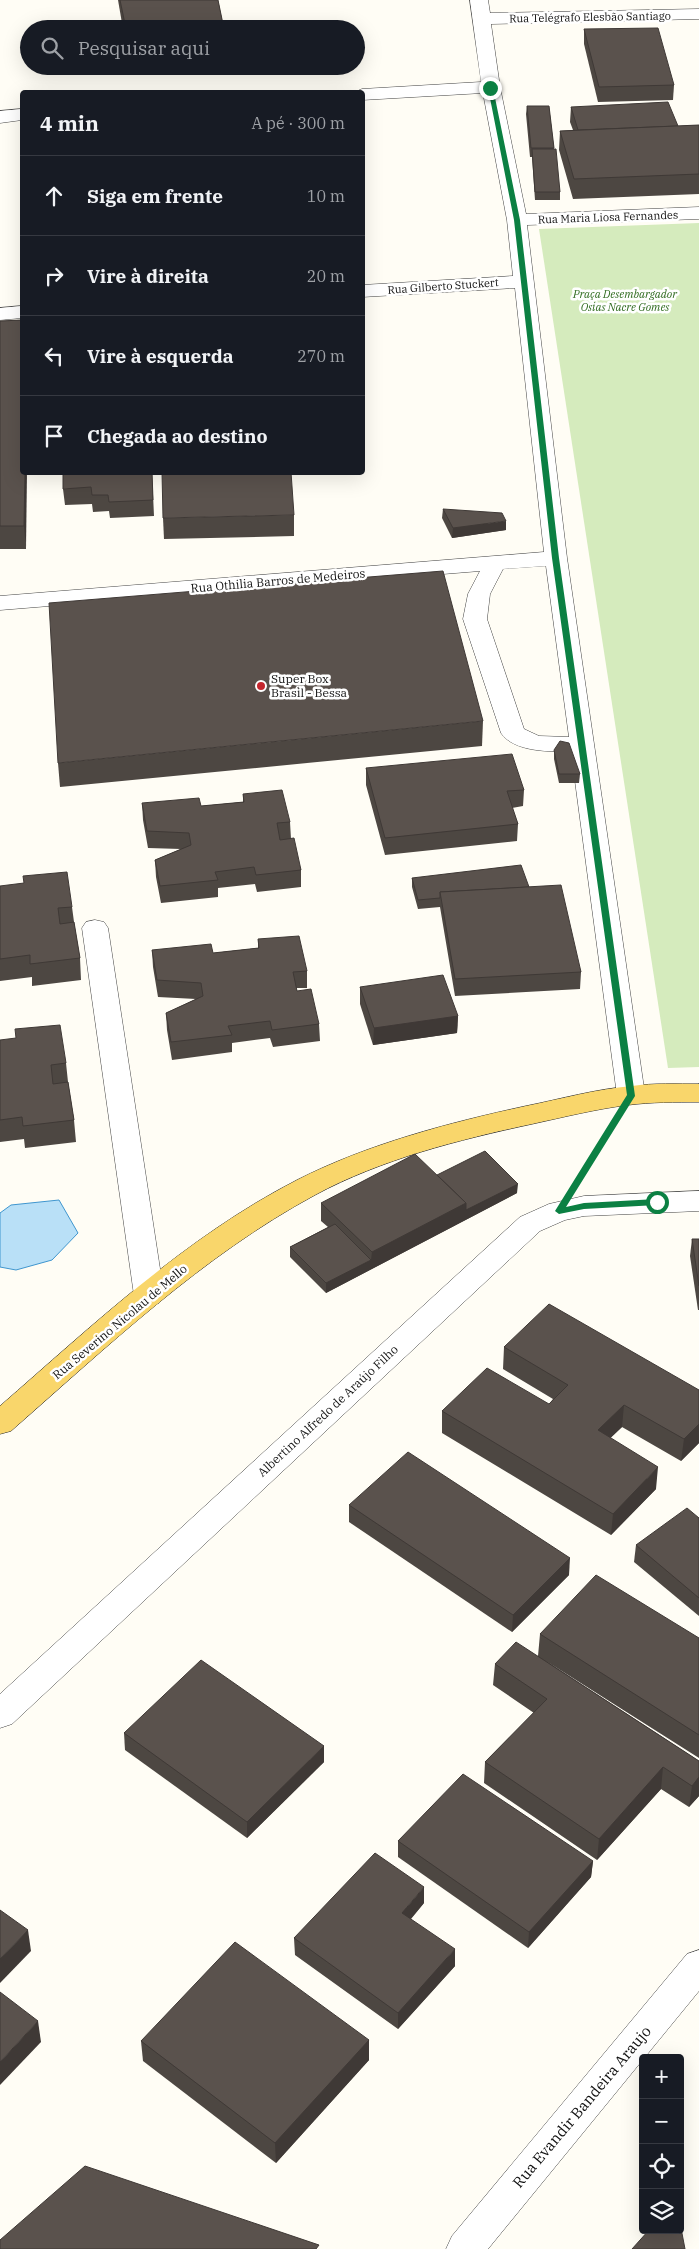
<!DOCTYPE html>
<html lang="pt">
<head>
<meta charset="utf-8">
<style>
	:root { --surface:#171b24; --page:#20242c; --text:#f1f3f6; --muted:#9ea1a6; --line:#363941 }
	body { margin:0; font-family:"IBM Plex Serif",serif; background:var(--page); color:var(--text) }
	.controls { position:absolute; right:15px; bottom:15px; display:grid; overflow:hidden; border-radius:5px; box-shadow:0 5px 20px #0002 }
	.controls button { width:45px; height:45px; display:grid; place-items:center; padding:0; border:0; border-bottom:1px solid var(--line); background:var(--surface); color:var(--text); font:25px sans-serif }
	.stop { position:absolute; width:15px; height:15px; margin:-11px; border:4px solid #0b8043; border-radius:50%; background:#fff }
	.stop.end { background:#0b8043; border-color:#fff; box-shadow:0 1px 5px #0008 }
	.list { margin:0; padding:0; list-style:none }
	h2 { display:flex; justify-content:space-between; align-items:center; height:65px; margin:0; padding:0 20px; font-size:21px }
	h2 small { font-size:16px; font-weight:400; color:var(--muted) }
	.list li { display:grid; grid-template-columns:32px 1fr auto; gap:15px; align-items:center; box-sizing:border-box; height:80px; padding:0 20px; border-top:1px solid var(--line) }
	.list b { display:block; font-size:19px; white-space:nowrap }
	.list em { font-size:16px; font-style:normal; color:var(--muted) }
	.icon { flex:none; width:28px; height:28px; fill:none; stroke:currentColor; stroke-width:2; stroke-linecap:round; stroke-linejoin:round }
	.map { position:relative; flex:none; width:699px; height:2249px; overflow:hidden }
	.search { position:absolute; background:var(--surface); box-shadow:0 5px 20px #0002; left:20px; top:20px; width:345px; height:55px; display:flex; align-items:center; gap:12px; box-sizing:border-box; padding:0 18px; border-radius:28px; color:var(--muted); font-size:19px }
	.panel { position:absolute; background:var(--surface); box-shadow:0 5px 20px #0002; left:20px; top:90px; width:345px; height:385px; border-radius:5px }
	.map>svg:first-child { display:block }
	.green { fill:#d5ebbd }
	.water { fill:#b9e0f7; stroke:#3f96cf }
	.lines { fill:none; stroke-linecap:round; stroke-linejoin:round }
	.minor-casing { stroke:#444; stroke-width:1 }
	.major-casing { stroke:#222; stroke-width:1 }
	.path { stroke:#333; stroke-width:3; stroke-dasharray:4.5 2.5; stroke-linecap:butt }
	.minor { fill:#fff; fill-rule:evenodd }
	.major { fill:#f9d66b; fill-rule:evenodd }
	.wall { fill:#4d4742 }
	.shaded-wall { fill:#3f3936 }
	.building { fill:#5a524d; stroke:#3f3936 }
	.route { fill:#0b8043 }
	.poi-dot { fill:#c4262e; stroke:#fff; stroke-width:2 }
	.labels { text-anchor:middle; stroke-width:5; stroke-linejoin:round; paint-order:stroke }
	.far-street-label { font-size:11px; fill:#111; stroke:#fff }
	.far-park-label { font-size:11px; font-style:italic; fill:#2f6b1f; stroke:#fff }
	.street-label { font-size:12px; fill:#111; stroke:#fff }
	.poi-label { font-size:12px; fill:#111; stroke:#fff; text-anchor:start }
	.near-street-label { font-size:15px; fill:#111; stroke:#fff }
</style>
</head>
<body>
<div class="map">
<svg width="699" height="2249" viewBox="0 0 699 2249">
	<rect width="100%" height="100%" fill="#fffdf5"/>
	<path class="green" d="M699,223V1067L668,1068L539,229Z"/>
	<path class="water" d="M59,1200L78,1233L52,1260L16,1270L0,1267V1213L11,1205Z"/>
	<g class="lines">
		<g class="minor-casing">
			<g id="minor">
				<path d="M470,0H488L490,13L699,9V19L491,24L500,87L526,214L699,207V219L527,225L567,558L645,1095L641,1102L631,1104L621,1102L617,1095L571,751C550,752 514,752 501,733L463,619L468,594L480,571L0,610V596L544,552L515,288L362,297V285L513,276L507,220L483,93L362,100V92H355L362,89L481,82ZM546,566L569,737L539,736L524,729L487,619L490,594L503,569Z"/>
				<path d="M22,109V120L0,123V111Z"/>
				<path d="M22,306V318L0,320V308Z"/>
				<path d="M95,920L104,922L108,928L164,1295L159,1303L149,1306L139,1303L134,1295L82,928L86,922Z"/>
				<path d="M699,1191V1211L584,1216L565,1220L540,1231L12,1724L0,1728V1694L520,1217L549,1204L584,1196Z"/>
				<path d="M699,1950V1991L488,2249H446L452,2236L687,1954Z"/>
			</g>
		</g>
		<g class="major-casing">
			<path id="major" d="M699,1084V1102C675,1102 652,1102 628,1105C596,1109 564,1117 532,1124C458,1140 382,1159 315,1195C202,1256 107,1347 11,1431L0,1434V1406C93,1325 186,1237 297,1180C368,1144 448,1123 526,1106C561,1099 596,1089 632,1086C654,1083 677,1084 699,1084Z"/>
		</g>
		<path class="path" d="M587,1166L603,1139"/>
		<use href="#minor" class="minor"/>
		<use href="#major" class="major"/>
	</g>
	<g class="wall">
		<path d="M118,0H218L224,29H123Z"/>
		<path d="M584,29L674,85L673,100L598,102L584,44Z"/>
		<path d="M527,106H549L554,149L560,192V200H535L532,157H530L526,114Z"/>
		<path d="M571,107L678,126L699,125V194L573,199L559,150L560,131L573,130L570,122Z"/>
		<path d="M22,320L26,549H0V321Z"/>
		<path d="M152,472L154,516L110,518L109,511L93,512L92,504L65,505L63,489Z"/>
		<path d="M443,509L506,530L452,538L442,518Z"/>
		<path d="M294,515V536L164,539L163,518Z"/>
		<path d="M483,721L482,746L60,787L58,763Z"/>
		<path d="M554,750L580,774L579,783H559L554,759Z"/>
		<path d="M366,768L524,790L523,806L512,808L518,824L517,841L385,855L366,785Z"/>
		<path d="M243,794L290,822L291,839L301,870V887L257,892L255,884L218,888V897L161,903L156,877L155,860L181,849L148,848L143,820L142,803L201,806L243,802Z"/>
		<path d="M412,878L529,887L581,972L580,989L455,996L440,907L418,909L412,887Z"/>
		<path d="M0,886L72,907L74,922L80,958L81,980L32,986V977L0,981Z"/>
		<path d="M258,939L307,971V988H296L297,991L319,1024L320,1041L273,1047L270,1038L232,1043V1052L172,1060L167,1030L166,1013L196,999L158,997L153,967L152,950L213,953L258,948Z"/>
		<path d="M360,987L458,1016L457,1033L373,1045L360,1004Z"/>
		<path d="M0,1040L66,1063L68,1082L74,1120L76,1142L25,1148L24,1139L0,1142Z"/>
		<path d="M437,1175L517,1193L326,1293L290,1257V1247L328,1227L321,1221V1203Z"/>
		<path d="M692,1239H699V1310H698L690,1256Z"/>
		<path d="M504,1347L699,1390V1443L681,1461L622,1427L610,1438L656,1489L611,1535L442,1433V1411L549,1404L553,1399L503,1369Z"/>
		<path d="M349,1505L569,1575L512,1632L349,1522Z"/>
		<path d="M699,1518V1616L634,1562L636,1545Z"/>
		<path d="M540,1634L699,1638V1758L546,1661L699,1761V1796L689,1807L661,1789L597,1860L484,1783L485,1762L534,1713L493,1685L495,1664L538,1656Z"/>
		<path d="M124,1733L324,1762L247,1838L125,1750Z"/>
		<path d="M398,1841L593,1861L591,1877L528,1948L398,1857Z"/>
		<path d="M424,1903L411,1919L455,1966L398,2029L295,1955L294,1938Z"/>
		<path d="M369,2040V2060L276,2163L143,2061L141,2041Z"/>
	</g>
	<g class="shaded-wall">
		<path d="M25,472H27L26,549L24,526Z"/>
		<path d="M506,521V530L452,538L453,528Z"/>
		<path d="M458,1016L457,1033L373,1045L374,1028Z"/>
		<path d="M518,1184L517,1193L326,1293V1283L371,1260L372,1252L466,1203Z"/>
		<path d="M624,1405L622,1427L596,1452L598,1430Z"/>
		<path d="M699,1424V1443L681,1461L684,1439Z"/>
		<path d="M658,1467L656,1489L611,1535L613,1514Z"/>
		<path d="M570,1558L569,1575L512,1632L513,1615Z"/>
		<path d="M324,1746V1762L247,1838V1822Z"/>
		<path d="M663,1767L661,1789L597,1860L599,1839Z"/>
		<path d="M699,1777V1796L689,1807L692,1786Z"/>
		<path d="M593,1861L591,1877L528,1948L529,1932Z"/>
		<path d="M424,1887V1903L402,1929V1913Z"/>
		<path d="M28,1930L31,1951L0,1983V1959Z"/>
		<path d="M455,1949V1966L398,2029V2013Z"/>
		<path d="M38,2021L41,2042L0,2085V2062Z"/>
		<path d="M369,2040V2060L276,2163L275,2143Z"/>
	</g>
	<g class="building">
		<path d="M120,0H218L224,29H126Z"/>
		<path d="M658,28L674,85L599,87L584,29Z"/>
		<path d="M668,102L678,126L578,130L571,107Z"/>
		<path d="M527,106H549L554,148H531Z"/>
		<path d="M699,125V174L574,179L560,131Z"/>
		<path d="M532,149H556L560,192H535Z"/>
		<path d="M22,320V472H25L24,526H0V321Z"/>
		<path d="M63,472H152L153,500L109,502L108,495H92L91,487L63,489Z"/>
		<path d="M162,472H291L294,515L163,518Z"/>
		<path d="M443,509L502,513L506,521L453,528Z"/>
		<path d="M443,571L483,721L58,763L49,603Z"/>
		<path d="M560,741L569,743L580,774H559L554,750Z"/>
		<path d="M512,754L524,790L507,791L518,824L385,838L366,768Z"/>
		<path d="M282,790L290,822L277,823L280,840L294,838L301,870L256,875L254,867L215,872L218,880L160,886L155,860L191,845L189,833L147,831L142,803L199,798L201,806L244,802L243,794Z"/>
		<path d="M521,865L529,887L440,892V898L418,900L412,878Z"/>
		<path d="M67,872L72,907L58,908L60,924L74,922L80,958L30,964V955L0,959V886L24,883L23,876Z"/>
		<path d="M561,885L581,972L455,979L440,892Z"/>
		<path d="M299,936L307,971L293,972L297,991L311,989L319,1024L272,1030L270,1021L228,1026L232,1035L171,1042L166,1013L203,996L201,983L157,980L152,950L211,944L213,953L259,948L258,939Z"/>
		<path d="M443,975L458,1016L374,1028L360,987Z"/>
		<path d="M60,1025L66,1063L51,1065L53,1084L68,1082L74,1120L23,1126L22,1117L0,1120V1040L16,1038L15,1029Z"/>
		<path d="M485,1151L518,1184L466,1210V1203L437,1175Z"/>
		<path d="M415,1154L466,1203L372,1252L321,1203Z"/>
		<path d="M335,1224L371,1260L326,1283L290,1247Z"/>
		<path d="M692,1239H699V1286Z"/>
		<path d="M549,1304L699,1390V1424L684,1439L624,1405L598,1430L658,1467L613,1514L442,1411L487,1368L549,1404L568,1385L504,1347Z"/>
		<path d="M408,1452L570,1558L513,1615L349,1505Z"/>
		<path d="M687,1508L699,1518V1598L636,1545Z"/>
		<path d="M596,1575L699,1638V1735L540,1634Z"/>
		<path d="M516,1642L699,1761V1777L692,1786L663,1767L599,1839L485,1762L547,1699L495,1664Z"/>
		<path d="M201,1660L324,1746L247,1822L124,1733Z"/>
		<path d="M463,1774L593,1861L529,1932L398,1841Z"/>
		<path d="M375,1853L424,1887L402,1913L455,1949L398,2013L294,1938Z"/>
		<path d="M0,1910L28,1930L0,1959Z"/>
		<path d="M235,1942L369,2040L275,2143L141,2041Z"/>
		<path d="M0,1992L38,2021L0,2062Z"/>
		<path d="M85,2166L319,2245L316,2249H0V2240Z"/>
		<path d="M680,2223L685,2249H632L649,2230H680Z"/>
	</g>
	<path class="route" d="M490,86L493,88L520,220L559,558L635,1096L566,1207L584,1203L657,1199L661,1202L657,1205L584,1209L559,1214L555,1211L627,1095L552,558L514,220L488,88Z"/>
	<circle class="poi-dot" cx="261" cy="686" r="5"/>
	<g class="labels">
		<g class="far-street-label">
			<text transform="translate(590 17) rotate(-1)" y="4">Rua Telégrafo Elesbão Santiago</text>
			<text transform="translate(608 217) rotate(-2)" y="4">Rua Maria Liosa Fernandes</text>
			<text transform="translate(443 286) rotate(-4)" y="4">Rua Gilberto Stuckert</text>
		</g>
		<g class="far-park-label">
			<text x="625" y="298">Praça Desembargador<tspan x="625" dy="13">Osias Nacre Gomes</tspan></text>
		</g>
		<g class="street-label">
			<text transform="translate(278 581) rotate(-5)" y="4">Rua Othilia Barros de Medeiros</text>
			<text transform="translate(120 1322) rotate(-40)" y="4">Rua Severino Nicolau de Mello</text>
			<text transform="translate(328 1411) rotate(-43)" y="4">Albertino Alfredo de Araújo Filho</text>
		</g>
		<g class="poi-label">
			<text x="271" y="683">Super Box<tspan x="271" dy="14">Brasil - Bessa</tspan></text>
		</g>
		<g class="near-street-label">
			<text transform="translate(582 2107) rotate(-50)" y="5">Rua Evandir Bandeira Araujo</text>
		</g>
	</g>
</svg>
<div class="controls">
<button>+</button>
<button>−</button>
<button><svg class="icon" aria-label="locate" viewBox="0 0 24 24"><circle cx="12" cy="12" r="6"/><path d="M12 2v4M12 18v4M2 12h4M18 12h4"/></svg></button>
<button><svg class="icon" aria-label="layers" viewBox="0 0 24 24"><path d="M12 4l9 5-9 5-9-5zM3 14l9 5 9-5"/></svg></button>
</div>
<div class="stop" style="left:657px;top:1202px"></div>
<div class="stop end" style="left:490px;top:88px"></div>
<div class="search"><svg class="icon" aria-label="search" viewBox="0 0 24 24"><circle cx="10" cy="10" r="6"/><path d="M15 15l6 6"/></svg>Pesquisar aqui</div>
<section class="panel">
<h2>4 min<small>A pé · 300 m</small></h2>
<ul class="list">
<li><svg class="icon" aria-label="ahead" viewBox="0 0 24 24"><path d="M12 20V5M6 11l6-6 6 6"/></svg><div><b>Siga em frente</b></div><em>10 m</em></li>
<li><svg class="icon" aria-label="right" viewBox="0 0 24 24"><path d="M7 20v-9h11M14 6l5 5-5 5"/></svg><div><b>Vire à direita</b></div><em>20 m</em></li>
<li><svg class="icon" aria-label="left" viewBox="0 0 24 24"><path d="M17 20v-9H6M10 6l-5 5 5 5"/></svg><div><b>Vire à esquerda</b></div><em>270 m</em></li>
<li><svg class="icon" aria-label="arrive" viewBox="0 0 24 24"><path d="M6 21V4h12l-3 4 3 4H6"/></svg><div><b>Chegada ao destino</b></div></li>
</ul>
</section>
</div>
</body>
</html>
